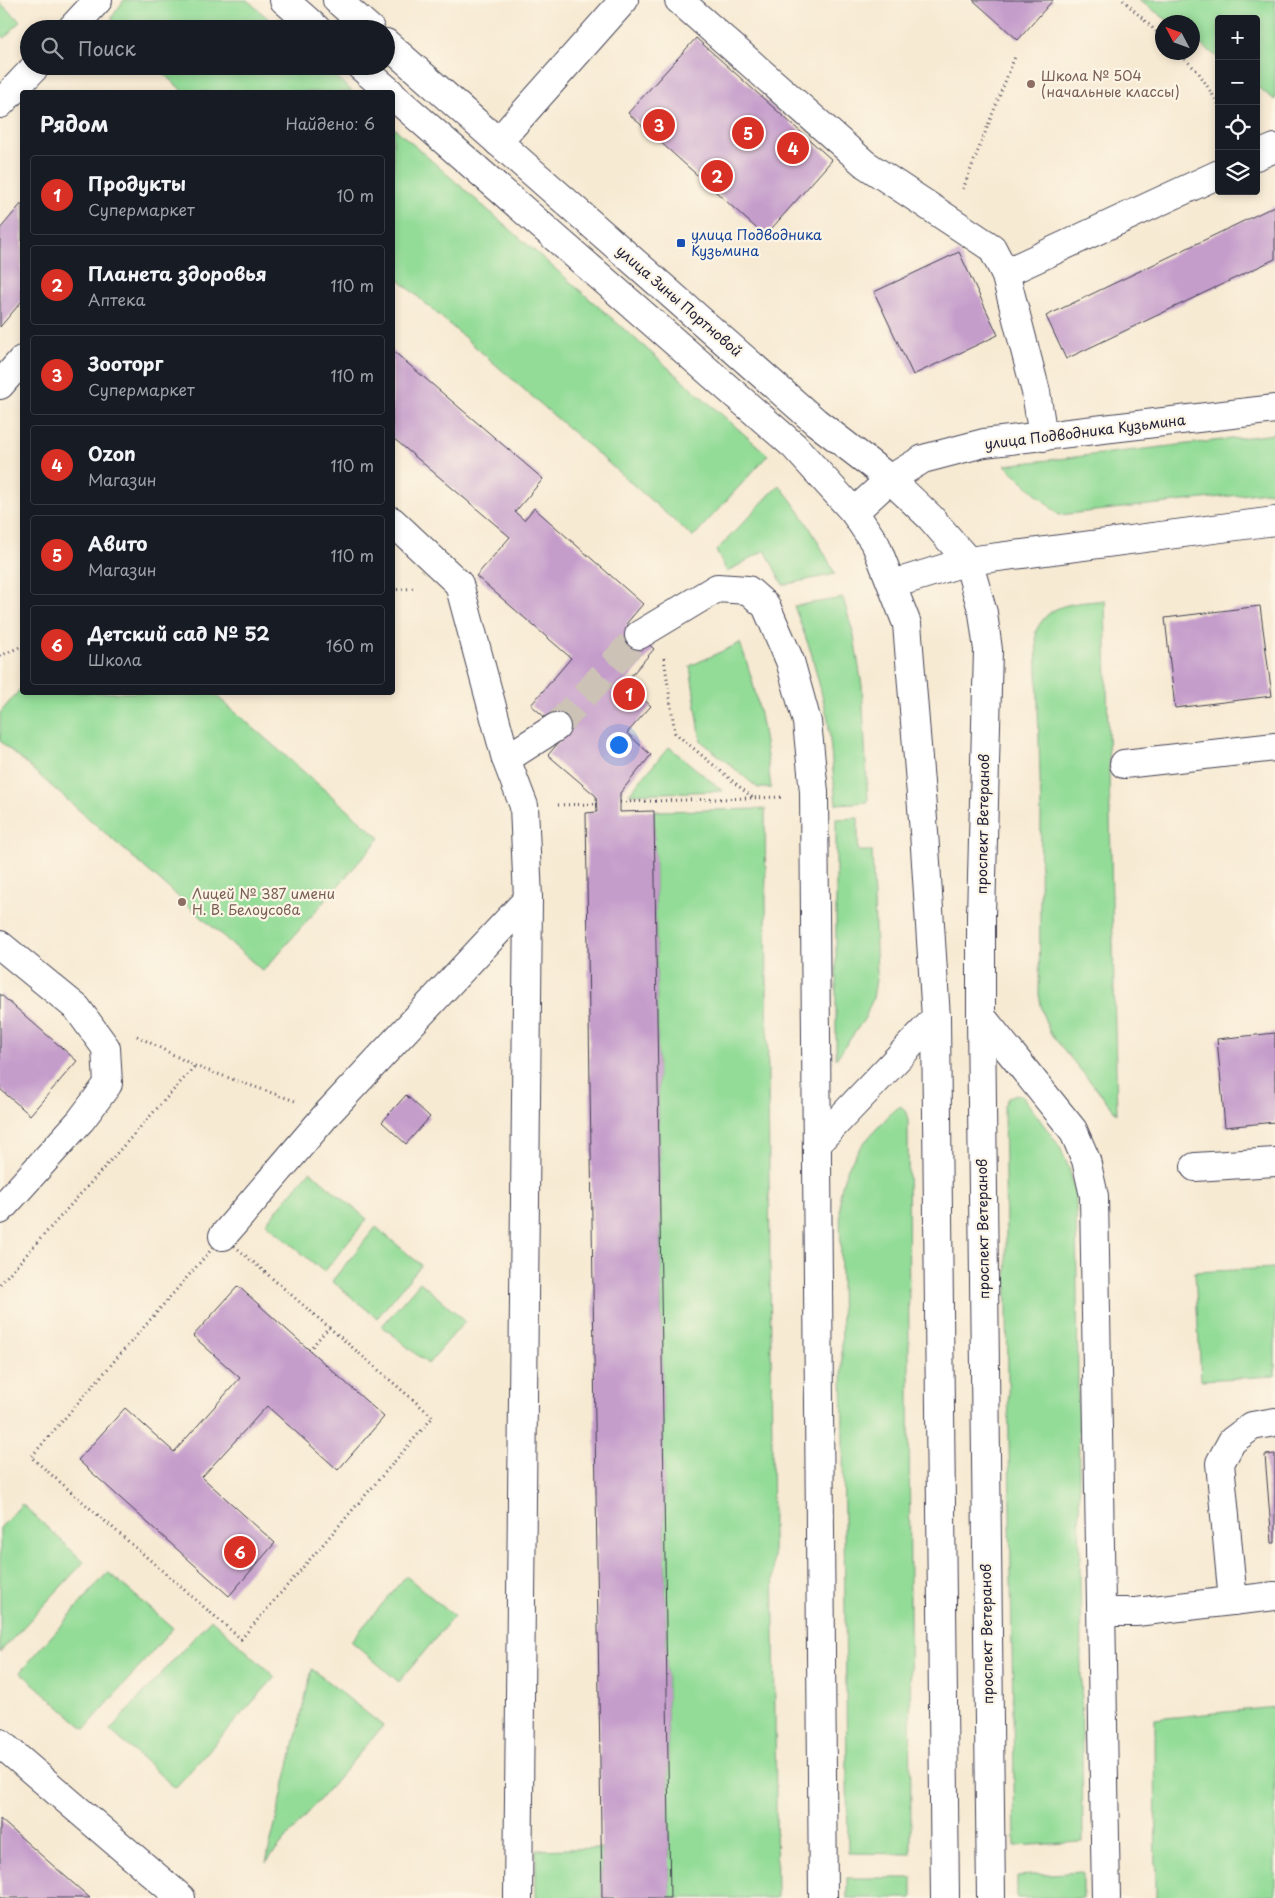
<!DOCTYPE html>
<html lang="ru">
<head>
<meta charset="utf-8">
<style>
	:root { --surface:#171b24; --page:#242831; --text:#f1f3f6; --muted:#9ea1a6; --line:#363941; --accent:#d93025 }
	body { margin:0; font-family:"Playpen Sans",sans-serif; background:var(--page); color:var(--text) }
	.controls { position:absolute; right:15px; top:15px; display:grid; overflow:hidden; border-radius:5px; box-shadow:0 2px 8px #0003 }
	.controls button { width:45px; height:45px; display:grid; place-items:center; padding:0; border:0; border-bottom:1px solid var(--line); background:var(--surface); color:var(--text); font:25px sans-serif }
	.compass { position:absolute; left:1155px; top:15px; width:45px; height:45px; border-radius:50%; background:var(--surface); box-shadow:0 2px 8px #0003; rotate:311deg }
	.you { position:absolute; left:618px; top:744px; width:18px; height:18px; margin:-12px; border:4px solid #fff; border-radius:50%; background:#1a73e8; box-shadow:0 0 0 8px #1a73e833 }
	.badge { display:grid; place-items:center; width:32px; height:32px; border-radius:50%; background:var(--accent); color:#fff; font-size:16px; font-weight:700 }
	.pin { position:absolute; translate:-50% -50%; border:2px solid #fff; box-shadow:0 1px 5px #0006 }
	.list { margin:0; padding:0; list-style:none }
	h2 { display:flex; justify-content:space-between; align-items:center; height:65px; margin:0; padding:0 20px; font-size:21px }
	h2 small { font-size:16px; font-weight:400; color:var(--muted) }
	.list li { display:grid; grid-template-columns:32px 1fr auto; gap:15px; align-items:center; box-sizing:border-box; height:80px; margin:0 10px 10px; padding:0 10px; border:1px solid var(--line); border-radius:5px }
	.list b { display:block; font-size:19px; white-space:nowrap }
	.list p { margin:0; font-size:16px; white-space:nowrap; color:var(--muted) }
	.list em { font-size:16px; font-style:normal; color:var(--muted) }
	.icon { flex:none; width:28px; height:28px; fill:none; stroke:currentColor; stroke-width:2; stroke-linecap:round; stroke-linejoin:round }
	.map { position:relative; flex:none; width:1275px; height:1898px; overflow:hidden }
	.search { position:absolute; background:var(--surface); box-shadow:0 2px 8px #0003; left:20px; top:20px; width:375px; height:55px; display:flex; align-items:center; gap:12px; box-sizing:border-box; padding:0 18px; border-radius:28px; color:var(--muted); font-size:19px }
	.panel { position:absolute; background:var(--surface); box-shadow:0 2px 8px #0003; left:20px; top:90px; width:375px; height:605px; border-radius:5px }
	.map>svg:first-child { display:block }
	.green { fill:#93dc97; stroke:#5a7f69 }
	.building { fill:#c59dcb }
	.lines { fill:none; stroke-linecap:round; stroke-linejoin:round }
	.minor-tunnel { stroke:#ccc2b5; stroke-width:28; stroke-dasharray:28 14; stroke-linecap:butt }
	.minor-casing { stroke:#424052; stroke-width:30 }
	.major-casing { stroke:#424052; stroke-width:30 }
	.path { stroke:#424052; stroke-width:3; stroke-dasharray:1 4; stroke-linecap:butt }
	.minor { stroke:#fff; stroke-width:28 }
	.major { stroke:#fff; stroke-width:28 }
	.education-dot { fill:#8d6e63; stroke:#fcf5e5; stroke-width:2 }
	.transit-dot { fill:#1a4fb4; stroke:#fcf5e5; stroke-width:2 }
	.labels { text-anchor:middle; stroke-width:4.5; stroke-linejoin:round; paint-order:stroke }
	.education-label { font-size:14px; fill:#785e54; stroke:#fcf5e5; text-anchor:start }
	.transit-label { font-size:14px; fill:#164399; stroke:#fcf5e5; text-anchor:start }
	.street-label { font-size:14px; fill:#22223b; stroke:#fcf5e5 }
</style>
</head>
<body>
<div class="map">
<svg width="1275" height="1898" viewBox="0 0 1275 1898">
	<rect width="100%" height="100%" fill="#fcf5e5"/>
	<filter id="ink" filterUnits="userSpaceOnUse"><feTurbulence type="fractalNoise" baseFrequency=".02" numOctaves="2"/><feDisplacementMap in="SourceGraphic" scale="10" xChannelSelector="R" yChannelSelector="G"/><feConvolveMatrix kernelMatrix="1 2 1 2 8 2 1 2 1" color-interpolation-filters="sRGB"/></filter>
	<filter id="wash" filterUnits="userSpaceOnUse"><feTurbulence type="fractalNoise" baseFrequency=".0096" numOctaves="4" result="noise"/><feDisplacementMap in="SourceGraphic" scale="20" xChannelSelector="R" yChannelSelector="G"/><feGaussianBlur stdDeviation="1.12" result="paint"/><feColorMatrix in="noise" values="0 0 0 0 0 0 0 0 0 0 0 0 0 0 0 0 0 1.4 0 .05"/><feComposite in="paint" operator="in"/></filter>
	<g filter="url(#wash)">
		<rect width="100%" height="100%" fill="#f7ead3"/>
		<g class="green">
			<path d="M124,0H247L280,29H114L112,17Z"/>
			<path d="M1139,0H1275V100L1256,86V19H1219V58L1193,39L1192,22H1170Z"/>
			<path d="M0,3L20,21L5,38L0,34Z"/>
			<path d="M154,66H323L353,92H184Z"/>
			<path d="M393,127L768,455L693,537L393,275Z"/>
			<path d="M1275,434V491L1059,515L1005,465Z"/>
			<path d="M779,485C802,512 819,542 835,574L783,585L765,550L727,572L716,551Z"/>
			<path d="M843,598L854,636L862,686L868,802L836,804L828,719L811,652L794,606Z"/>
			<path d="M1105,600L1117,1114L1050,1033L1043,1015L1039,995L1041,814L1036,631C1050,601 1075,604 1105,600Z"/>
			<path d="M740,643C758,690 765,738 771,788H758L701,741L690,666Z"/>
			<path d="M22,687V692L213,693L380,838L263,971L0,741V713Z"/>
			<path d="M669,747L723,791L629,794Z"/>
			<path d="M765,809L777,1898H670L654,811Z"/>
			<path d="M858,818V851H872L877,974L873,998L865,1018L836,1059V819Z"/>
			<path d="M1016,1094L1023,1097L1060,1147L1070,1171L1076,1199L1083,1842L1015,1846L1004,1106L1008,1098Z"/>
			<path d="M901,1106L908,1115L911,1854L848,1853L840,1195C847,1155 867,1140 893,1111Z"/>
			<path d="M310,1171L367,1219L324,1272L266,1223Z"/>
			<path d="M376,1227L421,1265L377,1318L332,1281Z"/>
			<path d="M1275,1268V1376L1201,1380L1195,1272Z"/>
			<path d="M420,1282L465,1321L428,1364L382,1326Z"/>
			<path d="M22,1504L84,1562L0,1652V1528Z"/>
			<path d="M108,1572L173,1628L85,1729L20,1672Z"/>
			<path d="M406,1576L454,1616L399,1682L351,1641Z"/>
			<path d="M211,1619L275,1677L175,1788L110,1730Z"/>
			<path d="M312,1669L383,1726L266,1862Z"/>
			<path d="M1275,1707V1896L1156,1898L1155,1719Z"/>
			<path d="M601,1848L602,1898H536V1850Z"/>
			<path d="M1083,1872V1898H1017V1876Z"/>
			<rect x="847" y="1878" width="65" height="20"/>
		</g>
		<g id="blocks">
			<g class="building">
				<path d="M973,0H1053L1018,40Z"/>
				<path d="M696,38L832,160L765,236L628,113Z"/>
				<path d="M22,203V301L0,327V229Z"/>
				<path d="M1275,206V259L1066,359L1046,316Z"/>
				<path d="M959,252L998,335L913,375L874,292Z"/>
				<path d="M392,350L543,479L515,512L524,520L534,508L643,604L626,624L654,649L625,683L651,706L627,733L651,755L620,793V812L654,811L670,1898H602L586,813L597,812L596,796L548,755L565,735L531,705L571,658L476,576L510,537L392,437Z"/>
				<path d="M1260,606L1272,696L1175,708L1165,618Z"/>
				<path d="M0,994L77,1061L30,1115L0,1089Z"/>
				<path d="M1275,1033V1122L1225,1127L1217,1039Z"/>
				<path d="M406,1095L430,1117L406,1144L382,1122Z"/>
				<path d="M238,1286L384,1417L338,1470L267,1406L202,1477L275,1543L229,1596L78,1460L125,1408L174,1452L240,1378L193,1336Z"/>
				<path d="M1275,1454V1543H1272L1265,1455Z"/>
				<path d="M0,1819L90,1898H0Z"/>
			</g>
		</g>
	</g>
	<g filter="url(#ink)">
		<use href="#blocks" fill-opacity="0" stroke="#424052" stroke-width="1"/>
		<g class="lines">
			<path class="minor-tunnel" d="M556,727L639,635"/>
			<g class="minor-casing">
				<g id="minor">
					<path d="M679,0L865,164L992,248L1005,273L1219,174"/>
					<path d="M71,29L98,0"/>
					<path d="M0,104L36,66"/>
					<path d="M498,142L624,0"/>
					<path d="M1256,156L1275,148"/>
					<path d="M1005,273L1036,392L1043,437"/>
					<path d="M0,385L22,360"/>
					<path d="M854,512L890,479L923,459L984,443L1275,409"/>
					<path d="M392,521L459,584L506,759L524,806L528,899L518,1898"/>
					<path d="M893,584L968,561L1275,521"/>
					<path d="M639,635L717,588L748,590L766,606L790,661L807,722L814,792L823,1898"/>
					<path d="M506,759L556,727"/>
					<path d="M1124,764L1275,747"/>
					<path d="M0,945L77,1008L106,1048L108,1084L81,1120L0,1210"/>
					<path d="M981,1016L1073,1130L1086,1160L1094,1196L1106,1898"/>
					<path d="M817,1143L936,1018"/>
					<path d="M1195,1167L1275,1162"/>
					<path d="M223,1236L328,1113L528,899"/>
					<path d="M1233,1601L1220,1463L1232,1441L1252,1426L1275,1422"/>
					<path d="M1102,1612H1136L1275,1596"/>
					<path d="M0,1743L181,1898"/>
				</g>
			</g>
			<g class="major-casing">
				<g id="major">
					<path d="M284,0L317,29"/>
					<path d="M337,0L370,29"/>
					<path d="M386,43L816,422L890,479L930,517L968,561L983,613L988,650L981,915V1016L991,1898"/>
					<path d="M360,66L390,92"/>
					<path d="M392,95L794,446L854,512L876,545L907,624L924,832L936,1018L945,1898"/>
				</g>
			</g>
			<g class="path">
				<path d="M1123,0L1162,37"/>
				<path d="M1178,52L1199,73L1219,105"/>
				<path d="M963,189L1016,54"/>
				<path d="M392,590L416,588"/>
				<path d="M0,656L22,646"/>
				<path d="M664,658L675,733L753,798"/>
				<path d="M620,802L781,797"/>
				<path d="M558,805L597,804"/>
				<path d="M137,1036L195,1066L295,1101"/>
				<path d="M223,1236L433,1417L241,1639L31,1457Z"/>
				<path d="M0,1284L195,1066"/>
				<path d="M309,1350L329,1327"/>
			</g>
			<use href="#minor" class="minor"/>
			<use href="#major" class="major"/>
		</g>
	</g>
	<g class="education-dot">
		<circle cx="1031" cy="84" r="5"/>
		<circle cx="182" cy="902" r="5"/>
	</g>
	<rect class="transit-dot" x="676" y="238" width="10" height="10" rx="2.5"/>
	<g class="labels">
		<g class="education-label">
			<text x="1041" y="81">Школа № 504<tspan x="1041" dy="16">(начальные классы)</tspan></text>
			<text x="192" y="899">Лицей № 387 имени<tspan x="192" dy="16">Н. В. Белоусова</tspan></text>
		</g>
		<g class="transit-label">
			<text x="691" y="240">улица Подводника<tspan x="691" dy="16">Кузьмина</tspan></text>
		</g>
		<g class="street-label">
			<text transform="translate(679 301) rotate(41)" y="5">улица Зины Портновой</text>
			<text transform="translate(1085 432) rotate(-7)" y="5">улица Подводника Кузьмина</text>
			<text transform="translate(983 824) rotate(-89)" y="5">проспект Ветеранов</text>
			<text transform="translate(983 1229) rotate(-91)" y="5">проспект Ветеранов</text>
			<text transform="translate(987 1634) rotate(-91)" y="5">проспект Ветеранов</text>
		</g>
	</g>
</svg>
<div class="controls">
<button>+</button>
<button>−</button>
<button><svg class="icon" aria-label="locate" viewBox="0 0 24 24"><circle cx="12" cy="12" r="6"/><path d="M12 2v4M12 18v4M2 12h4M18 12h4"/></svg></button>
<button><svg class="icon" aria-label="layers" viewBox="0 0 24 24"><path d="M12 4l9 5-9 5-9-5zM3 14l9 5 9-5"/></svg></button>
</div>
<svg class="compass" viewBox="-18 -18 36 36"><path d="M0-13l5 13h-10z" fill="#e53935"/><path d="M0 13l5-13h-10z" fill="#9ea1a6"/></svg>
<div class="you"></div>
<div class="pin badge" style="left:629px;top:694px">1</div>
<div class="pin badge" style="left:717px;top:176px">2</div>
<div class="pin badge" style="left:659px;top:125px">3</div>
<div class="pin badge" style="left:793px;top:148px">4</div>
<div class="pin badge" style="left:748px;top:133px">5</div>
<div class="pin badge" style="left:240px;top:1552px">6</div>
<div class="search"><svg class="icon" aria-label="search" viewBox="0 0 24 24"><circle cx="10" cy="10" r="6"/><path d="M15 15l6 6"/></svg>Поиск</div>
<section class="panel">
<h2>Рядом<small>Найдено: 6</small></h2>
<ul class="list">
<li><span class="badge">1</span><div><b>Продукты</b><p>Супермаркет</p></div><em>10 m</em></li>
<li><span class="badge">2</span><div><b>Планета здоровья</b><p>Аптека</p></div><em>110 m</em></li>
<li><span class="badge">3</span><div><b>Зооторг</b><p>Супермаркет</p></div><em>110 m</em></li>
<li><span class="badge">4</span><div><b>Ozon</b><p>Магазин</p></div><em>110 m</em></li>
<li><span class="badge">5</span><div><b>Авито</b><p>Магазин</p></div><em>110 m</em></li>
<li><span class="badge">6</span><div><b>Детский сад № 52</b><p>Школа</p></div><em>160 m</em></li>
</ul>
</section>
</div>
</body>
</html>
